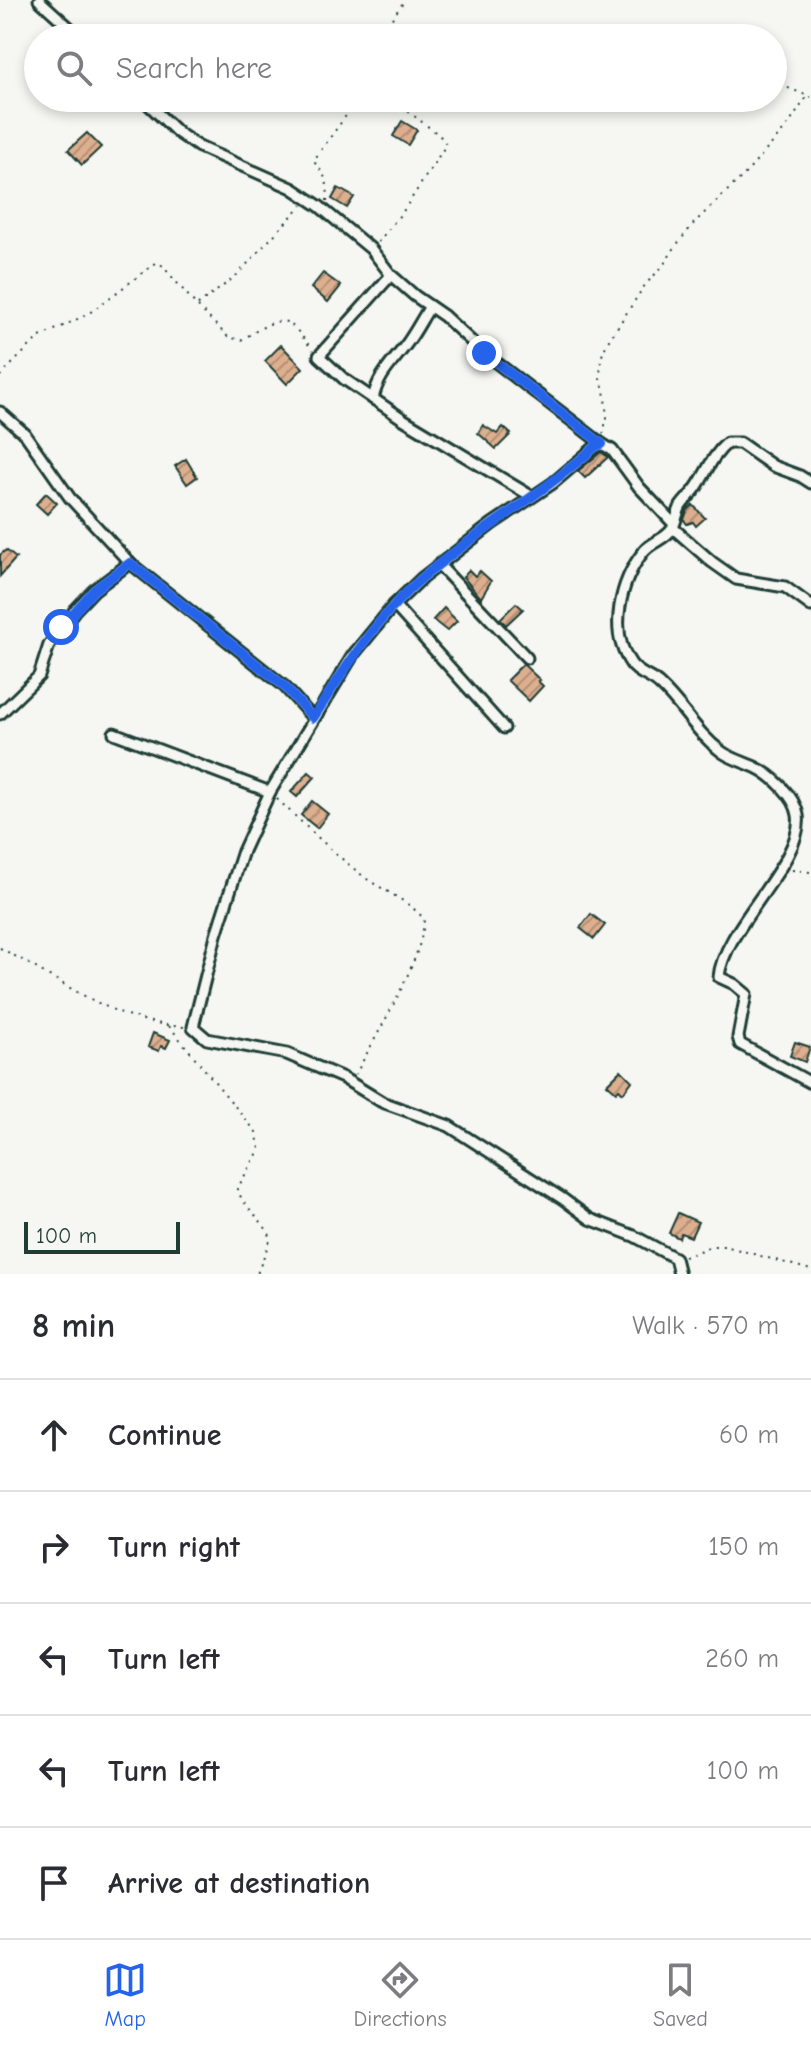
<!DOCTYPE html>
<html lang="en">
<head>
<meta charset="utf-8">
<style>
	:root { --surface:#fff; --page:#f2f2f3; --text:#2b2b33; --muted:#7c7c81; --line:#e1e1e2; --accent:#2563eb }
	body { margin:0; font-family:"Comic Neue",sans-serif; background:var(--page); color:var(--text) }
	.scale { position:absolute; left:24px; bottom:20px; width:156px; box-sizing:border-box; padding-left:8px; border:4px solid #1f3d34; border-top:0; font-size:22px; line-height:28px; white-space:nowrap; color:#1f3d34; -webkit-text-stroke:6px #f6f6f2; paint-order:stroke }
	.stop { position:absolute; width:24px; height:24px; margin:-18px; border:6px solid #2563eb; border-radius:50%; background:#fff }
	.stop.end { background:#2563eb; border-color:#fff; box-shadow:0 2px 8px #0008 }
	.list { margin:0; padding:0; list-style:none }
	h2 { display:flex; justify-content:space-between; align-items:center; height:104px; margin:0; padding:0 32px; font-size:34px }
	h2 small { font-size:26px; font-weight:400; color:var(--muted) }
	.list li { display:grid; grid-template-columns:52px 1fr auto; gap:24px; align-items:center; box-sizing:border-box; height:112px; padding:0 32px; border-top:2px solid var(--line) }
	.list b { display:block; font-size:30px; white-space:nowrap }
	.list em { font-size:26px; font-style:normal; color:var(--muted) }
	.icon { flex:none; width:44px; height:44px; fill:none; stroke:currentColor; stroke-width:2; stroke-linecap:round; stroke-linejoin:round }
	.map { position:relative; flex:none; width:811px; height:1274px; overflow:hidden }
	.search { position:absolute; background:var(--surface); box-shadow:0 4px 12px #0003; left:24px; right:24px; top:24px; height:88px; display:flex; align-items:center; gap:20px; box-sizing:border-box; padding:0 28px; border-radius:44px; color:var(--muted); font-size:30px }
	.sheet { height:664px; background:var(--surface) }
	nav { display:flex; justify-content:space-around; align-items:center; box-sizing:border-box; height:112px; border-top:2px solid var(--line); background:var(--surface); font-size:22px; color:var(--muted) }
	nav a { display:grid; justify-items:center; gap:4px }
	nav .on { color:var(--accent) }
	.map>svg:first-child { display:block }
	.building { fill:url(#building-hatch); stroke:#1f3d34; stroke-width:2 }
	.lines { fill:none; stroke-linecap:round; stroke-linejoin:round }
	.street-casing { stroke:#1f3d34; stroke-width:15 }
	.path { stroke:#1f3d34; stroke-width:2; stroke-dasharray:2 6; stroke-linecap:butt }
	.street { stroke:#f6f6f2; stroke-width:9 }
	.route { stroke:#2563eb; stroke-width:10 }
</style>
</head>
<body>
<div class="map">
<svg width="811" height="1274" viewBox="0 0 811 1274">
	<defs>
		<pattern id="building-hatch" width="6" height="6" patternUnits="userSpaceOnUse" patternTransform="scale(2)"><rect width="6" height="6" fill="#deaf8f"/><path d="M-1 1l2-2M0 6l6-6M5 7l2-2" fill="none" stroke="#b39076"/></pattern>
	</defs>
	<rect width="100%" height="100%" fill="#f6f6f2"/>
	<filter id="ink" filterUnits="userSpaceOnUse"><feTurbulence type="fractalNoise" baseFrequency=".0125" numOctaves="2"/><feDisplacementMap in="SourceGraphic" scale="16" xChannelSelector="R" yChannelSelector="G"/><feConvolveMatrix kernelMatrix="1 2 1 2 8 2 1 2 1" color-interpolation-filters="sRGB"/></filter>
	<g filter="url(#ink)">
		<g class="building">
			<path d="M402,121L417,130L408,145L393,136Z"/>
			<path d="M87,133L101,147L82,165L68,150Z"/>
			<path d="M338,188L354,197L347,208L332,199Z"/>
			<path d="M323,273L341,286L328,302L311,288Z"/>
			<path d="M281,345L303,368L287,384L265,361Z"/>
			<path d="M483,425L497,434L503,427L511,434L496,449L478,433Z"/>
			<path d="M601,452L608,457L585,478L578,471Z"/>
			<path d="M186,459L197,477L187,484L175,466Z"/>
			<path d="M46,493L57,503L47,514L36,504Z"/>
			<path d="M693,505L705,518L696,526L693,522L687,524L684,520L687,511Z"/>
			<path d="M6,550L16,558L0,576V555Z"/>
			<path d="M469,570L475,576L480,571L491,581L481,598L463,577Z"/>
			<path d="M516,603L523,609L506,625L500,619Z"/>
			<path d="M444,608L457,621L447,631L433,620Z"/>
			<path d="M523,664L540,680L538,681L543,686L529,701L507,680Z"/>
			<path d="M309,772L315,777L297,797L291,792Z"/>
			<path d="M312,801L328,814L317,828L301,815Z"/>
			<path d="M591,914L605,925L594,939L580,928Z"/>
			<path d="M153,1033L170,1040L166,1048L161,1046L159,1051L148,1047Z"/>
			<path d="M795,1042L810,1047L805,1062L790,1056Z"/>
			<path d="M621,1070L632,1081L623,1093L619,1089L616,1092L607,1084Z"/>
			<path d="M678,1213L698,1222L691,1237L681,1233L679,1238L669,1233Z"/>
		</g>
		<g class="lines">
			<g class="street-casing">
				<g id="street">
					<path d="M39,0L81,38"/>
					<path d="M142,98L177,132L199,147L292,188L319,206L371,249L391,275L415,296L444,316L484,353L602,444"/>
					<path d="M391,275L319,356L344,379L403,419L531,496"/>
					<path d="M373,399C378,374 394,362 408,342C416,331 422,319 429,308"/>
					<path d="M0,412L25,434L70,498L130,563L284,686L313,718"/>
					<path d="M811,483L800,476L773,466L740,443H727C712,456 707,472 696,488C692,494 685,500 681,506C677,513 676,523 672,529C666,539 651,542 644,551C620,581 608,632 631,664C639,675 651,676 660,685C683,706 696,733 722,752C732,759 744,762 755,767C772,775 795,796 798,815C805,860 723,928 719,977L734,984L746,994L738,1037L740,1044L811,1083"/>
					<path d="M674,524L639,487L612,450L602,444L595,447L553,483L492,524L422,578L394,605L353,655L270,792L243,851L216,935L193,1027L207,1039L287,1054L343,1078L382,1102L449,1126L563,1199L590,1219L634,1236L675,1258L679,1274"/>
					<path d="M673,528L712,562L736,579L785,587L811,606"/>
					<path d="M439,565L527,658"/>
					<path d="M394,605L504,728"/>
					<path d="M0,714L39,676L49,645L75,610L94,590L130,563"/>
					<path d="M114,733L270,792"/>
				</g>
			</g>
			<g class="path">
				<path d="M656,30L678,38"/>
				<path d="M378,38L405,0"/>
				<path d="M773,82L811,97"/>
				<path d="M327,201C329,184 326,176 315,163L316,157L353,106L356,98"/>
				<path d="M378,242L404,210L446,145L444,140L438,134L390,98"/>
				<path d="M198,307L228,337L241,340C253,334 277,314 290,324C298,330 306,342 313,350"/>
				<path d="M0,376L38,338L88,314L156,263H160L197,306L236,276L302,205"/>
				<path d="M603,434L607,417L604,389L600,378L601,358L607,343L645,285L662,267L678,243L695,222L748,171L789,124L808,95"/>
				<path d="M277,799C306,826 334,854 367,879C386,892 409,901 424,919C423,961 376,1034 356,1074"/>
				<path d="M792,870L811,872"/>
				<path d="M0,948C64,981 108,1021 184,1027"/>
				<path d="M169,1026L256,1132L260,1149L237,1189C244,1208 263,1219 271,1238L257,1274"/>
				<path d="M684,1257L711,1246H725L811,1270"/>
			</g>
			<use href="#street" class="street"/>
		</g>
	</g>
	<g class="lines" filter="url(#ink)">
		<path class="route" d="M61,627L94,590L130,563L284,686L313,718C346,668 377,616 423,577C478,531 541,495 595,447L602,444L484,353"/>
	</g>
</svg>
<div class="scale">100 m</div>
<div class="stop" style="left:61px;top:627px"></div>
<div class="stop end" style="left:484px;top:353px"></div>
<div class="search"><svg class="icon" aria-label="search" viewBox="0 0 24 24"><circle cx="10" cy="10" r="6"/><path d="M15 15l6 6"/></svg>Search here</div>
</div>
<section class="sheet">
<h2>8 min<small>Walk · 570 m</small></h2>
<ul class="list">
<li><svg class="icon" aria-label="ahead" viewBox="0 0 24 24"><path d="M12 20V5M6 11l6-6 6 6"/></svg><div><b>Continue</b></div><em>60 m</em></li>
<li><svg class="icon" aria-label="right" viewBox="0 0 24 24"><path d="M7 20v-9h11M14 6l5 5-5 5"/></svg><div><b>Turn right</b></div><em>150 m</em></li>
<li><svg class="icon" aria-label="left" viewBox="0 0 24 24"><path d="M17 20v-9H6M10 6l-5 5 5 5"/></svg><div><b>Turn left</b></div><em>260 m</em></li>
<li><svg class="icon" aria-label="left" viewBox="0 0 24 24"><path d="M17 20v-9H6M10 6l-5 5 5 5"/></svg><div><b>Turn left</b></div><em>100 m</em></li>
<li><svg class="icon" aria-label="arrive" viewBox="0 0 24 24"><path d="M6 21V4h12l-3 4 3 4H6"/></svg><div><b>Arrive at destination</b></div></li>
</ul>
</section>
<nav>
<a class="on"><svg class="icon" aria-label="map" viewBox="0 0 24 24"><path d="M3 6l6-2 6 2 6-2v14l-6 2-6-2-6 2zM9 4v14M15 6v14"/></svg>Map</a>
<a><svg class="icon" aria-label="directions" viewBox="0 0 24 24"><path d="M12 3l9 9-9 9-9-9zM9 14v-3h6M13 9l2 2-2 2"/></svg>Directions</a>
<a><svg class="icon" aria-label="saved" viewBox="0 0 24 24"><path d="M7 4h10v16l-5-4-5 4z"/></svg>Saved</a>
</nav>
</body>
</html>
